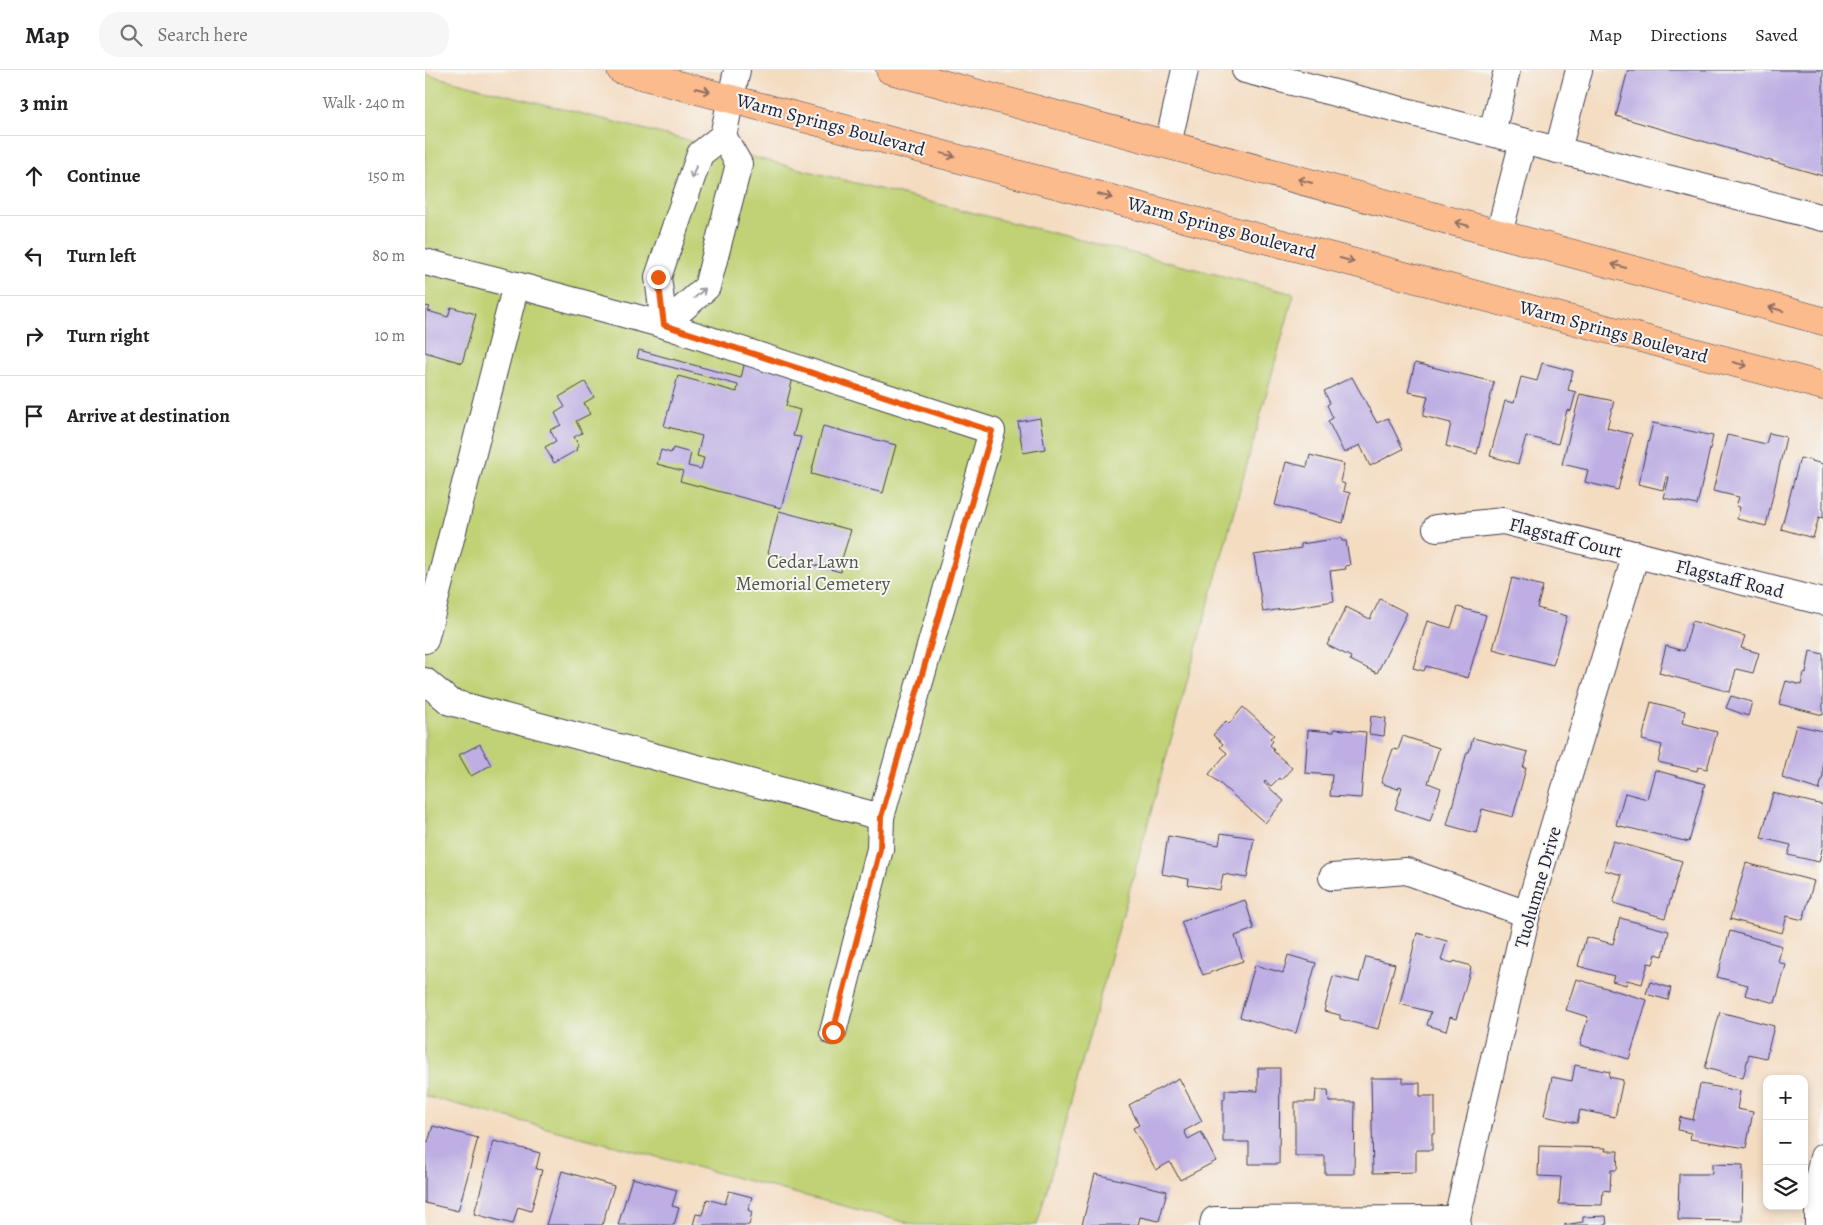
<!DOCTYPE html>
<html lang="en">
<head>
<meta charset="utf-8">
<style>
	:root { --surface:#fff; --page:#f6f6f6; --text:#202124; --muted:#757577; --line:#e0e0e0 }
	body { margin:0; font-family:Alegreya,serif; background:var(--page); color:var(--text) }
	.controls { position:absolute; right:15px; bottom:15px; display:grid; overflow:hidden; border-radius:10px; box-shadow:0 2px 8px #0003 }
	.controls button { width:45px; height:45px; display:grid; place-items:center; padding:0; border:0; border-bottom:1px solid var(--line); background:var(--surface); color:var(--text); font:25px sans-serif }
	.stop { position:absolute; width:15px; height:15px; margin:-11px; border:4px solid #ea580c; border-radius:50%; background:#fff }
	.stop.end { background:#ea580c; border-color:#fff; box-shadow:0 1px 5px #0008 }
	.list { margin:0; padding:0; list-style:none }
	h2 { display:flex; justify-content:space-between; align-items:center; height:65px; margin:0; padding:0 20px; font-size:21px }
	h2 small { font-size:16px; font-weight:400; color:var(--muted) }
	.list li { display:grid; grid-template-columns:32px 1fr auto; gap:15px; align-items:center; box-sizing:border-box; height:80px; padding:0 20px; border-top:1px solid var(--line) }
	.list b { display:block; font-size:19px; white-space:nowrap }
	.list em { font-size:16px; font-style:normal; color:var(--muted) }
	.icon { flex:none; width:28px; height:28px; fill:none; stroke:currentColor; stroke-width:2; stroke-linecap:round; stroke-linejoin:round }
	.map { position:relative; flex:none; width:1398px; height:1155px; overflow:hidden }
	header { display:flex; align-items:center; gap:30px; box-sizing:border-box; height:70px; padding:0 25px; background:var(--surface); border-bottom:1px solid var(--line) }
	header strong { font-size:24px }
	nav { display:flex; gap:28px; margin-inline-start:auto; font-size:18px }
	.search { width:350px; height:45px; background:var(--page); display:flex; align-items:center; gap:12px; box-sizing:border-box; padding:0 18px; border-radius:20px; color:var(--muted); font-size:19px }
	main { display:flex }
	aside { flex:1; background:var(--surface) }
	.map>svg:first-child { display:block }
	.green { fill:#c0d275; stroke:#717a58 }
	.building { fill:#beaee3 }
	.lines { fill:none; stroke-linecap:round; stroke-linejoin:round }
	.minor-casing { stroke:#423e4f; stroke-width:28 }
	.major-casing { stroke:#423e4f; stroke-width:29 }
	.minor { stroke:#fff; stroke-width:26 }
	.major { stroke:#fbbb8c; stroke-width:28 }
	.oneway { stroke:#8e6e64 }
	.oneway2 { stroke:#9c9ca7 }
	.route { stroke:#ea580c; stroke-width:6 }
	.labels { text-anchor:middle; stroke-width:4; stroke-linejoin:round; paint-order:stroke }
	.street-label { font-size:19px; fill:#22223b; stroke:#f6f6f2 }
	.park-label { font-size:19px; fill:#51574c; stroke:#f6f6f2 }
</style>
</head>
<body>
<header>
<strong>Map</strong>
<div class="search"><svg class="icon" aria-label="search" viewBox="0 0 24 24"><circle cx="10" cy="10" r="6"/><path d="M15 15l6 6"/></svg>Search here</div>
<nav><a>Map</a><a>Directions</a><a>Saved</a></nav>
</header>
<main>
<aside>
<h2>3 min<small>Walk · 240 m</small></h2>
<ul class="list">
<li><svg class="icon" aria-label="ahead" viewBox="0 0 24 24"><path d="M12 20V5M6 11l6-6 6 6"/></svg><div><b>Continue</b></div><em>150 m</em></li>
<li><svg class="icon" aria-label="left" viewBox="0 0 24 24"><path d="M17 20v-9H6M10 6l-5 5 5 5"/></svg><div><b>Turn left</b></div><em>80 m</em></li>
<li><svg class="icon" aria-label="right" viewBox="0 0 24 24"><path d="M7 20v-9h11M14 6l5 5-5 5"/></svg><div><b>Turn right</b></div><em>10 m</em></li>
<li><svg class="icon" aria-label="arrive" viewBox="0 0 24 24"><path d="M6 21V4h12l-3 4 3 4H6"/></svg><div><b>Arrive at destination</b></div></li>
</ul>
</aside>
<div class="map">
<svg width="1398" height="1155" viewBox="0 0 1398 1155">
	<rect width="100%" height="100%" fill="#f6f6f2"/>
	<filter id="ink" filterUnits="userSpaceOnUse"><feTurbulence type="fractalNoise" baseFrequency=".02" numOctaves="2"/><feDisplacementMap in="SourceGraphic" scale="10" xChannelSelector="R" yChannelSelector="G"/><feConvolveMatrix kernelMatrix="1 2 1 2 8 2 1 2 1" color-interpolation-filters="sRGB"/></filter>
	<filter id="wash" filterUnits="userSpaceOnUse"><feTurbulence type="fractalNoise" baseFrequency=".0096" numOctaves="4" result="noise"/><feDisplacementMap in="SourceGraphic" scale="20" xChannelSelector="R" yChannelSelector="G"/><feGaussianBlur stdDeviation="1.12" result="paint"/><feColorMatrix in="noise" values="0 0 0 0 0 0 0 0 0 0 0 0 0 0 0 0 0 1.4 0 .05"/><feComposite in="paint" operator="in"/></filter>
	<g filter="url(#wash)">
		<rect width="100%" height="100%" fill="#f4dcc1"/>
		<path class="green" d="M0,4L869,224L612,1155H491L0,1026Z"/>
		<g id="blocks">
			<g class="building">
				<path d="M1203,0H1398V106L1191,46Z"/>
				<path d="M0,236L5,237L3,241L23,247L26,237L51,244L37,293L0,282Z"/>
				<path d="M214,280L316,308L320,291L369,304L361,336L375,340L368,366L376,367L356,438L255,411L258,401L232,394L236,380L246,383L248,378L266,383L263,396L276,399L279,388L272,386L277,366L239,356L253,306L312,322L313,315L212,288Z"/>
				<path d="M990,293L1069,312L1052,384L1021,376L1026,353L998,346L1003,326L983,322Z"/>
				<path d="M1117,293L1148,301L1143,320L1151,322L1146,341L1142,340L1133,374L1101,366L1093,394L1065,386L1080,331L1089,333L1096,307L1112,311Z"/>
				<path d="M927,307L952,353L963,348L978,379L945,396L935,375L919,383L903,351L908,348L902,335L905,333L899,321Z"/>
				<path d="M160,312L169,327L159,333L165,344L151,351L157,363L149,367L154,376L151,378L152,380L129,393L120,377L131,371L125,360L136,355L130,343L140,337L134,327Z"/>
				<path d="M1155,324L1189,331L1182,358L1207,364L1193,420L1160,412L1163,400L1137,394Z"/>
				<path d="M615,348L620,379L598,383L593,352Z"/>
				<path d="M1228,353L1288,366L1272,435L1239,428L1244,407H1241L1238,420L1213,414Z"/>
				<path d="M398,356L471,375L458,423L386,404Z"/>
				<path d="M1344,363L1361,367L1341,456L1312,449L1315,437L1311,436L1314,427L1288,421L1302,365L1341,374Z"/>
				<path d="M885,385L919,394L915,412L920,414L918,421L925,423L918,453L850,435L861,392L882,397Z"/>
				<path d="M1375,388L1398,394V448L1394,447L1388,468L1356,459Z"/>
				<path d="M354,441L426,460L415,495H417L416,502L343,483Z"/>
				<path d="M916,468L917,471H921L925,495L920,496L921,499L905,501L909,531L838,542L829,485L876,478V474Z"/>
				<path d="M1087,508L1118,516L1112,538L1142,546L1128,595L1068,579Z"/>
				<path d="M955,529L982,543L952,603L925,590L926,587L902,575L921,537L945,549Z"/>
				<path d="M1033,537L1061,545L1043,608L1001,596L999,601L988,598L1002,551L1026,558Z"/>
				<path d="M1267,551L1320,566L1316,578L1334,583L1328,603L1311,599L1305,622L1234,603L1241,576L1259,581Z"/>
				<path d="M1385,581L1398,584V645L1354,634L1361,611L1376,615L1379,603L1381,604Z"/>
				<path d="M1306,626L1327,632L1323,646L1301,638Z"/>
				<path d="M1226,632L1260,641L1257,653L1292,662L1282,699L1273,697L1272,701L1233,692L1237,675L1217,670Z"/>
				<path d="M818,637L849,665L845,668L848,671L845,675L849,679L848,681L867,698L856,710L854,708L846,716L840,711L839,713L859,731L840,753L784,704L802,683L795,677L798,674L788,665L801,651L804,654Z"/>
				<path d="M946,646L961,648L959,666L944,664Z"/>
				<path d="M1371,655L1398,661V706L1394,720L1357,708Z"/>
				<path d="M909,659L941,662L936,728L905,726L907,705L880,703L883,660L909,662Z"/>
				<path d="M978,666L1014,678L1003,713L1016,718L1005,751L970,739L977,717L974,716L973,719L956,713L968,679L973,680Z"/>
				<path d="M1048,668L1103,682L1098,698H1101L1088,747L1057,739L1051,763L1022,755L1042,682H1044Z"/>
				<path d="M55,674L66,695L46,706L34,685Z"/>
				<path d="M1230,700L1280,714L1264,772L1191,755L1200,723L1222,729Z"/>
				<path d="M1348,723L1398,735V775L1394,792L1363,785L1366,775L1336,768Z"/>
				<path d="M796,763L829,768L822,808L798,804L795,820L763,815L764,809L737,804L743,766L794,775Z"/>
				<path d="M1188,771L1257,791L1240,848L1188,833L1197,805L1179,800Z"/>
				<path d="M1321,793L1389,811L1378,850L1362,846L1357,863L1305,849Z"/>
				<path d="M820,830L829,859L810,866L818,891L778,905L756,852Z"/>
				<path d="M1195,848L1244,861L1238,886L1231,884L1228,894L1223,893L1217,914L1202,910L1201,915L1187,911L1189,906L1153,896L1161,867L1188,874Z"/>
				<path d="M1305,861L1357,876L1353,892L1361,895L1350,933L1320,925L1323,915L1292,907Z"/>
				<path d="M992,863L1022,871L1016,890L1028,893L1029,891L1043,895L1046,898L1031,949L1025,947L1021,961L1002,955L1006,942L975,934Z"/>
				<path d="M863,885L891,893L871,963L815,947L830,895L858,903Z"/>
				<path d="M941,887L970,894L953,959L915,949V945L899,941L908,906L934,912Z"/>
				<path d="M1151,909L1222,930L1204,989L1155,975L1163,947L1141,940Z"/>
				<path d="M1225,912L1246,918L1243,930L1221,924Z"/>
				<path d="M1295,942L1349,956L1341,988L1324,984L1318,1008L1280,998Z"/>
				<path d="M1150,995L1185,1002L1184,1007L1198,1010L1190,1047L1155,1040L1152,1053L1119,1046L1127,1007L1147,1011Z"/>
				<path d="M833,998H855L854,1094H824V1072H798V1029H800V1020L833,1021Z"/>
				<path d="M754,1008L777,1051L759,1061L763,1069L776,1062L791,1091L755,1110L745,1092L731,1100L708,1058L714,1055L704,1035Z"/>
				<path d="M946,1008H978V1013H995V1026H1010V1063H1007V1080H991V1102L948,1103Z"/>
				<path d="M1275,1014L1315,1021L1312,1039L1328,1042L1321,1078L1265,1069L1266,1063L1253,1060L1255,1047L1268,1050Z"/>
				<path d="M891,1020H903L904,1032H930L929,1104H900V1086H870V1032H890Z"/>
				<path d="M8,1056L53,1068L33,1141L0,1133V1071L3,1072Z"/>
				<path d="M69,1071L115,1083L111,1099L117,1100L106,1141L93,1137L88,1154L49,1144Z"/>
				<path d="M1114,1076L1181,1078L1180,1081H1193L1192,1100H1186L1185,1121L1178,1120L1177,1135L1134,1134L1136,1107L1113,1106Z"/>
				<path d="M1287,1094L1318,1095L1317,1151L1253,1150L1254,1104H1287Z"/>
				<path d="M137,1101L189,1116L177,1155H121Z"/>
				<path d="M670,1104L742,1121L734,1151L715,1147L713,1155H657Z"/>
				<path d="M207,1108L252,1120L247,1136L254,1138L249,1155H193Z"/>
				<path d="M304,1121L327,1127L323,1140L327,1142L324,1155H268L271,1144L277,1145L282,1129L300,1134Z"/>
				<path d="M1181,1146L1182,1155H1139L1158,1152V1147Z"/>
			</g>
		</g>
	</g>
	<g filter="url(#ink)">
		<use href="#blocks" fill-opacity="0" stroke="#423e4f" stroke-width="1"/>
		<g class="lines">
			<g class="minor-casing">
				<g id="minor">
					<path d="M820,0L1398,148"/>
					<path d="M1067,63L1082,0"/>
					<path d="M743,74L760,0"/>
					<path d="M1133,80L1154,0"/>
					<path d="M1074,164L1098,71"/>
					<path d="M0,192L91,215"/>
					<path d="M239,255L233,207L275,84L298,66L312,0"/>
					<path d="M239,255L282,217L314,94L298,66"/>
					<path d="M1011,458L1078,451L1398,532"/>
					<path d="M0,570L91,215L239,255L567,361L456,747L25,632L0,611"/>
					<path d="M907,807L981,801L1102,844"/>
					<path d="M408,962L455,779L456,747"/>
					<path d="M788,1155L789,1150L1032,1149"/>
					<path d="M1033,1155L1032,1149L1102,844L1211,484"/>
					<path d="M1393,1155V1109L1398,1087"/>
				</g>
			</g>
			<g class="major-casing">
				<g id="major">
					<path d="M196,0L1398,316"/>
					<path d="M465,0L1398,251"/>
				</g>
			</g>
			<use href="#minor" class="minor"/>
			<use href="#major" class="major"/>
		</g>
		<defs><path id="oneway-shaft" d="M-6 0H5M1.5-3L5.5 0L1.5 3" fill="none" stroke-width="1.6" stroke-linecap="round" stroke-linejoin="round" transform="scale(1.25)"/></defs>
		<g class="oneway">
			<use href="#oneway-shaft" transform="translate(278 20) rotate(14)"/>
			<use href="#oneway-shaft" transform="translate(523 85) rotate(15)"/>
			<use href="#oneway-shaft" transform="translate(880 111) rotate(-165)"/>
			<use href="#oneway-shaft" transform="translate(680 126) rotate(15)"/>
			<use href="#oneway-shaft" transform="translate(1037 154) rotate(-165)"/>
			<use href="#oneway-shaft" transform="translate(922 190) rotate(15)"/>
			<use href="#oneway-shaft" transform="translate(1194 196) rotate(-165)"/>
			<use href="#oneway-shaft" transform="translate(1351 239) rotate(-165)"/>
			<use href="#oneway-shaft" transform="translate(1315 294) rotate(15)"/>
		</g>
		<g class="oneway2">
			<use href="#oneway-shaft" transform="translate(269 102) rotate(109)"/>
			<use href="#oneway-shaft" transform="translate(275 223) rotate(-42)"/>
		</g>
	</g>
	<g class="lines" filter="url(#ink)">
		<path class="route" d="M233,207L239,255L567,361L456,747L455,779L408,962"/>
	</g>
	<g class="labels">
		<g class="street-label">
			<text transform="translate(406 54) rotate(15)" y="7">Warm Springs Boulevard</text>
			<text transform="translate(797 157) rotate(15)" y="7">Warm Springs Boulevard</text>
			<text transform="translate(1189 261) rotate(15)" y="7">Warm Springs Boulevard</text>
			<text transform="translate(1141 467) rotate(14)" y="7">Flagstaff Court</text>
			<text transform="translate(1305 508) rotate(14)" y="7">Flagstaff Road</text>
			<text transform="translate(1112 817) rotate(-74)" y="7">Tuolumne Drive</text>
		</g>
		<g class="park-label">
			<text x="388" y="498">Cedar Lawn<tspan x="388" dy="22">Memorial Cemetery</tspan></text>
		</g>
	</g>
</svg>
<div class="controls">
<button>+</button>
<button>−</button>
<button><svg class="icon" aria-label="layers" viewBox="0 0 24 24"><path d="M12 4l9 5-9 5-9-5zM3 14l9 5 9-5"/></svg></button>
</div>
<div class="stop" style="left:408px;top:962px"></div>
<div class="stop end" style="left:233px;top:207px"></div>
</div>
</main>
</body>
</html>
